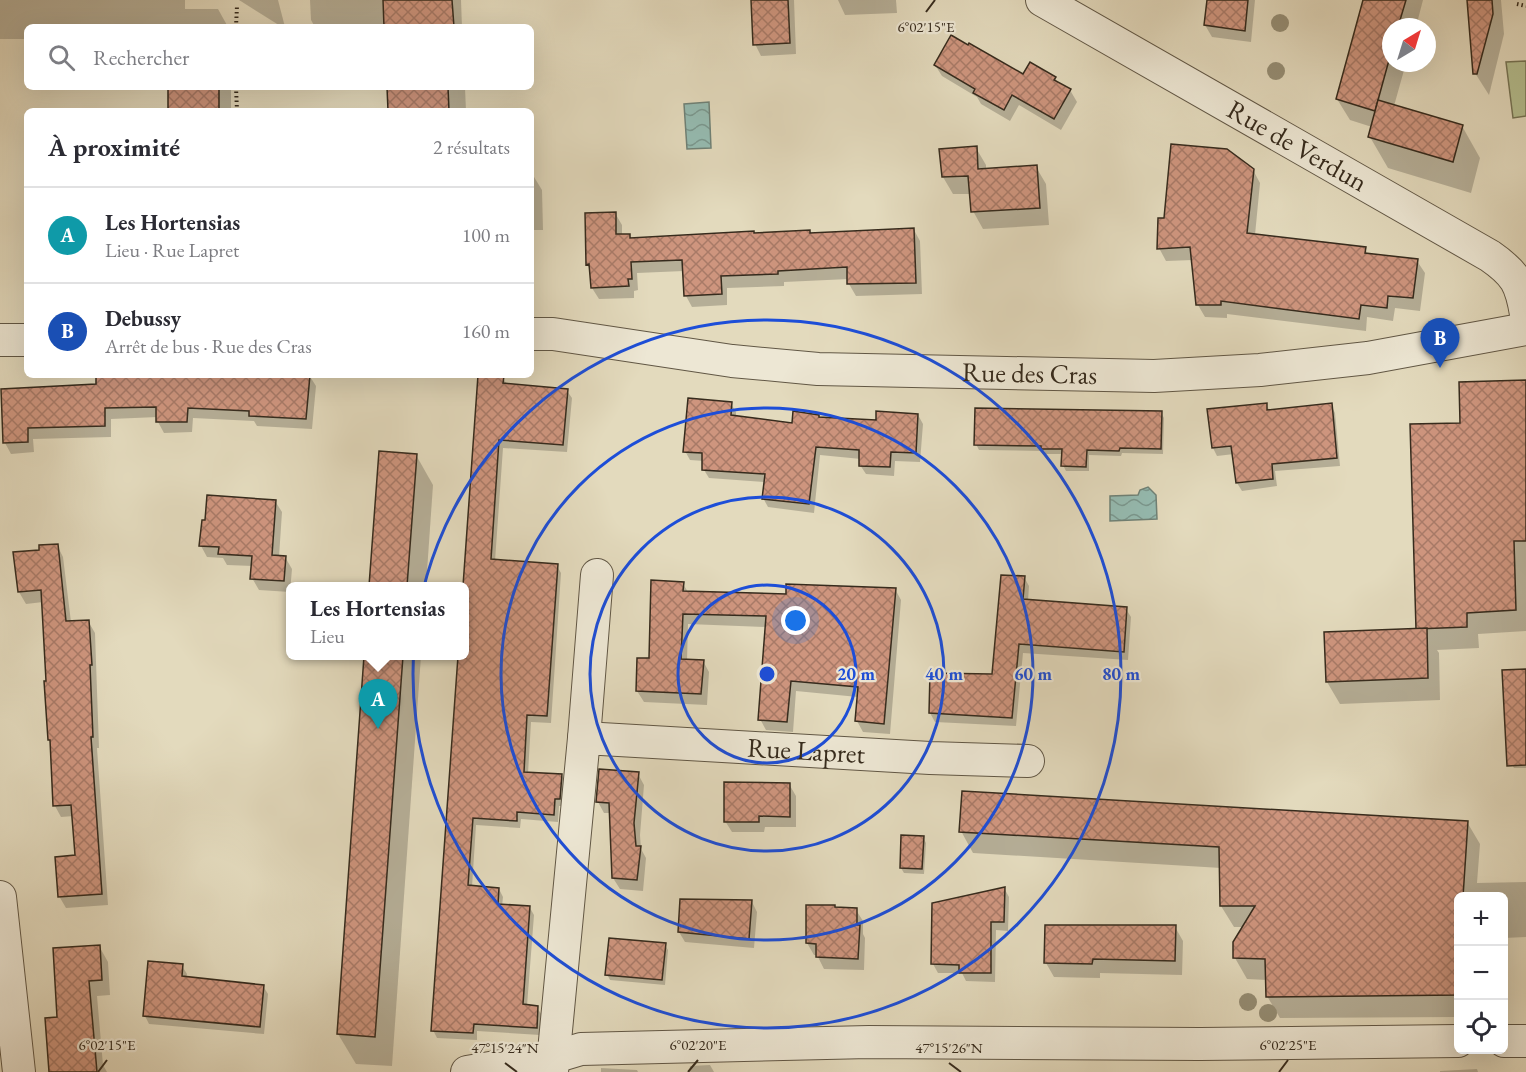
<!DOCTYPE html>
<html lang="fr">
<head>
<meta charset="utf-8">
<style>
	:root { --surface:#fff; --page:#f2f2f3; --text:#2b2b33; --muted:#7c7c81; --line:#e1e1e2; --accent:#2563eb }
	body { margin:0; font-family:"EB Garamond",serif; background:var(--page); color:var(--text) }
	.controls { position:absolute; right:18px; bottom:18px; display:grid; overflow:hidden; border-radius:9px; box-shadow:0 6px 24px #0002 }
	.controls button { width:54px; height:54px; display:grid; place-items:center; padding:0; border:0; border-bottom:2px solid var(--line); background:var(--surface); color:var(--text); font:30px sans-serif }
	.compass { position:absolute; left:1382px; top:18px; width:54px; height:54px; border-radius:50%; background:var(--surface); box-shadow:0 6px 24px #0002; rotate:38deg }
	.you { position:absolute; left:796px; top:621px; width:21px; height:21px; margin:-15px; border:4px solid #fff; border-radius:50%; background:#1a73e8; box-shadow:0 0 0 9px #1a73e833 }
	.badge { display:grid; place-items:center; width:39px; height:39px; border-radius:50%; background:var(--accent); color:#fff; font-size:20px; font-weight:700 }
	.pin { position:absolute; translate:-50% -50px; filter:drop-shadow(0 2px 3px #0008) }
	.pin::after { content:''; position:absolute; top:32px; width:21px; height:18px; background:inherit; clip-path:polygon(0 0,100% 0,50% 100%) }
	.popup { position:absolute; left:286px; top:582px; width:183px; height:78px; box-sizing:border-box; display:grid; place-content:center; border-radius:9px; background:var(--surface); filter:drop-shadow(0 2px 4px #0005); font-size:20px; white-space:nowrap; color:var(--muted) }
	.popup b { font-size:22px; color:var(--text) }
	.popup::after { content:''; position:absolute; left:50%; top:100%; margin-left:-12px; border:12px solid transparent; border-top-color:var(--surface) }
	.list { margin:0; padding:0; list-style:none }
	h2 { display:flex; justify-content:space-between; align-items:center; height:78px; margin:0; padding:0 24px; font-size:26px }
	h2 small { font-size:20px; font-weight:400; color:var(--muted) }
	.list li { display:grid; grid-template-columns:39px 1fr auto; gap:18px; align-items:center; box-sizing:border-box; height:96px; padding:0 24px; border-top:2px solid var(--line) }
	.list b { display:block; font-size:22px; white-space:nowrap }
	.list p { margin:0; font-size:20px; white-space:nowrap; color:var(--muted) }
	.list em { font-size:20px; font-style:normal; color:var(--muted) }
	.icon { flex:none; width:33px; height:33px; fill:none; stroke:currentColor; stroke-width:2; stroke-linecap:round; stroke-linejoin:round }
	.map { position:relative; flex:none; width:1526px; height:1072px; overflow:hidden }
	.search { position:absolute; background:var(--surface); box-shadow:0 6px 24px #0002; left:24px; top:24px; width:510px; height:66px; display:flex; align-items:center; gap:15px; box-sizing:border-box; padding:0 21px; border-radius:9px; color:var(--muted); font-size:22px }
	.panel { position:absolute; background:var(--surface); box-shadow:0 6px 24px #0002; left:24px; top:108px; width:510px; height:270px; border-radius:9px }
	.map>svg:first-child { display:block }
	.green { fill:#b5bf90; stroke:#767556; stroke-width:1.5 }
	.water { fill:url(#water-waves); stroke:#6f8176; stroke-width:1.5 }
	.shadow { fill:#0003 }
	.building { fill:url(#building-cross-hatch); stroke:#362b1d; stroke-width:1.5 }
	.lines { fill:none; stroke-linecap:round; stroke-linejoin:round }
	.street-casing { stroke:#615745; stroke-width:34 }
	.path { stroke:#362b1d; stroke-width:4; stroke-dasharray:1.5 3; stroke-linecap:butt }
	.street { stroke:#ede7d4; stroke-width:32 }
	.tree { fill:#958e75 }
	.ticks { fill:none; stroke:#362b1d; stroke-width:2 }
	.ring { fill:none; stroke:#1d4ed8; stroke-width:3 }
	.labels { text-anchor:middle; stroke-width:4.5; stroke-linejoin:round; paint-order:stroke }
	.street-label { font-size:27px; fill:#362b1d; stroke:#ede7d4 }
	.ticks-label { font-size:15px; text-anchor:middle; fill:#362b1d; stroke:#ede7d4; stroke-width:4.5; stroke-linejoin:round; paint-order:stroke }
	.centre { fill:#1d4ed8; stroke:#ede7d4; stroke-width:3 }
	.ring-label { font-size:18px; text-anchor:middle; font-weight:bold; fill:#1d4ed8; stroke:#ede7d4; stroke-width:4.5; stroke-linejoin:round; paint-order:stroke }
</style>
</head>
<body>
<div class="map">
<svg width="1526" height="1072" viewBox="0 0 1526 1072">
	<defs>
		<pattern id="water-waves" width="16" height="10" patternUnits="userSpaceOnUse" patternTransform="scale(1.5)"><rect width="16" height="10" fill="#95bbb1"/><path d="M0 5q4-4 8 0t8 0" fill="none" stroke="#7a988f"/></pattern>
		<pattern id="building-cross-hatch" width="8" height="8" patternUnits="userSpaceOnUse" patternTransform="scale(1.5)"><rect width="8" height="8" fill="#ce957e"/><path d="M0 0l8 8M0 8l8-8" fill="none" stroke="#a87a67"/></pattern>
	</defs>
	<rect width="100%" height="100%" fill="#e3dabd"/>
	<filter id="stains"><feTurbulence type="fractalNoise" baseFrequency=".00333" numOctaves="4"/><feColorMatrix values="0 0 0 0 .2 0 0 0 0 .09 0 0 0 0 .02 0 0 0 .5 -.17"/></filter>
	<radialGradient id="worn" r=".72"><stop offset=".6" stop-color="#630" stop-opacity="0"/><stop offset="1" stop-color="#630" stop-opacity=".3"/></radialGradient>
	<path class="green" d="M1526,61V116L1513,118L1506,62Z"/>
	<g class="water">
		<path d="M709,102L711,148L687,149L684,104Z"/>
		<path d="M1148,487L1156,495L1157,519L1110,521V496L1138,495L1140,490Z"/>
	</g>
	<g class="shadow">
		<path d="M0,0H185V9H218L228,27H27V39H0Z"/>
		<path d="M239,0H278L285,27H282Z"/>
		<path d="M310,0H461L462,27H315L311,20Z"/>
		<path d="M753,0H794L796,54L761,56L755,44Z"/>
		<path d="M838,0H896L897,13L845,15Z"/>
		<path d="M1208,0H1255L1251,42L1212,37L1205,25Z"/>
		<path d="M1364,0H1423L1416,27H1391V63H1406L1394,106L1462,126L1480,158L1471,193L1388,168L1370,137L1372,127L1350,120L1337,99Z"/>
		<path d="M1469,0H1501L1504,34L1489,95L1475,73Z"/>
		<path d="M935,65L1055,78L1058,83L1070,90L1077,102L1061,130L1019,105L1010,121L981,104L977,97L942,76Z"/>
		<rect x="169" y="87" width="62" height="24"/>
		<path d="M388,87H465L466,111H373L389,109Z"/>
		<path d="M976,148L986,165V170L1036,167L1046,184L1049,225L983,229L973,211L971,194H953L943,177Z"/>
		<path d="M1253,170L1260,183L1255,235L1365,248L1368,255L1417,261L1425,273L1420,311L1395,308L1393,321L1367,317L1366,331L1227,314V318L1205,317L1198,305L1193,260L1166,261L1159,248L1165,220Z"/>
		<path d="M531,172L542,190L543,230H531Z"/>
		<path d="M615,213L622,225V236L629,235L631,239L754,234L810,235L914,230L920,241L922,294L856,296L849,284V279L784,282V286L727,288V305L692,307L686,296L684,271L637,273L638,290L634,291V298L599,299L592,288L591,271L587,264Z"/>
		<path d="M137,375H309L316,386L312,429L257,426L254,421L193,418L192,432L164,433L158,422V417L111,419V437L33,439L34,452L11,454L5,443L2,390L97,386Z"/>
		<path d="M480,376L503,378L507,385L567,391L572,398L567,452L503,448L495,561L557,566L561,573L551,723L531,722L528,774L562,776L566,783L564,806H559L558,822L521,819L520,828L476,825L472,887L499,889L503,897L502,906L530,908L534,915L527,1006L537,1008L542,1015L540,1035L477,1031V1040L437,1038L433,1030L460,656H465L464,586Z"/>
		<path d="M1526,382V631L1478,634L1479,648L1437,650L1439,653L1440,700L1340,704L1327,682L1419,630L1462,424Z"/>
		<path d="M731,404L736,412V417L794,424L820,419L877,422L918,415L923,424L920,462L895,461L894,476L866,474L860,465L861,459L820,455L814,513L768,507L763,498L765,482L709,478L704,470V461L690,460L685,451Z"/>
		<path d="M1266,405L1270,411L1331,405L1335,413L1340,466L1275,471L1277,486L1242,491L1237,483L1234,454L1217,456L1213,448Z"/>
		<path d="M1161,412L1164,418L1163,454L1122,453L1121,456L1089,455V471H1066L1063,465V454H1046L1044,451L979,450L976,444Z"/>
		<path d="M380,453L416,455L433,485L426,586H371Z"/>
		<path d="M275,501L282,512L279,557H285L292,569L290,592L259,590L252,578L253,566L227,565L223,558L207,557L201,546Z"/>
		<path d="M57,545L63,557L71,622L88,621L95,633L99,748H97L108,905L66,908L59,896L77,857L74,816L61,817L55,806L43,602L26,604L19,592L15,553L41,551Z"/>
		<path d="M1024,577L1029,586L1028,601L1126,609L1131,617L1128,660L1023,653L1016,726L935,722L930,713L994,676Z"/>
		<path d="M683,584L688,592L787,596L895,589L901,600L890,734L863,732L857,721L858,697L796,691L793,732L766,730L760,719L767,627L688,624L687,661H703L709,672L707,705L644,702L637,691Z"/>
		<path d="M366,656H421L392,1066L356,1064L338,1034Z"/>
		<path d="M1526,671V768H1514L1508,758Z"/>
		<path d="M638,774L644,785L640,835L641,849L646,858L643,891L620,889L613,878L611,813H604L598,802Z"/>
		<path d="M789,784L796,796V827H765L764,832H732L725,821Z"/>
		<path d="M1467,822L1480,844L1477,883L1526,882V937L1504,938V896H1458V940L1407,943V962H1458V1017L1280,1018L1267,996V980L1247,979L1235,958L1244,927H1234L1221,906V868L973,853L961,831Z"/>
		<path d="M923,837L926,843L924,874L904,873L901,868Z"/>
		<path d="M1004,888L1009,897L1008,931L996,930L995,982L966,981L962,973H938L933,964V905Z"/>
		<path d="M752,902L757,912L754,948L685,942L679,932Z"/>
		<path d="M856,910L863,921V934L865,938L864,970L824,969L817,955H814L807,943Z"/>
		<path d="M1046,926L1175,927L1183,941L1182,975L1100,973V978L1054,977L1046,963Z"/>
		<path d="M665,945L668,950L665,985L610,980L607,974Z"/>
		<path d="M99,946L108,962L110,995L97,996L103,1065L107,1072H51L59,1019Z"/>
		<path d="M182,966L187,974L186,978L263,986L268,994L264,1034L149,1024L145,1016Z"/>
		<path d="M1504,977L1507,983V1016H1504Z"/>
		<path d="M710,1065L714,1072H689L690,1066Z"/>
		<path d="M601,1068L637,1070L638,1072H601Z"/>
		<path d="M1477,1069L1478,1072H1440V1071Z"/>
	</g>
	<g class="building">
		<path d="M383,0H452L454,27H384Z"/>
		<path d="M751,0H788L790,43L753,45Z"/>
		<path d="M1207,0H1248L1245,31L1204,25Z"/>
		<path d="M1363,0H1406L1398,27H1391V53L1375,111L1336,99Z"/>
		<path d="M1467,0H1492L1493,14L1477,74H1473Z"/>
		<path d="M951,35L968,45L969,43L1023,74L1030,62L1056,77L1054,80L1071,89L1054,119L1012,95L1004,110L973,93L975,89L934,65Z"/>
		<rect x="168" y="87" width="51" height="24"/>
		<path d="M387,87H448L449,111H388Z"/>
		<path d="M1378,100L1463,125L1453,162L1368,137Z"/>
		<path d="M1171,144L1227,149L1254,169L1247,233L1366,247L1365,253L1418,259L1413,298L1388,296L1387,308L1361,305L1359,319L1221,301V305H1196L1190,247L1157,249L1158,218H1164Z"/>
		<path d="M977,146L978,169L1037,165L1040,208L971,212L968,176L942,177L939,149Z"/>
		<path d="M616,212V234H630V238L754,231V233L810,230V233L914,228L916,283L847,284V267L778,271V274L721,276L722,294L684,296L682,260L631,262L632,279H628L629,286L591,288L589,264L586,265L585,213Z"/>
		<path d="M134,375H310L306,419L249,416V411L188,408L187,422H156V407L105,408V426L28,428V442L3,443L1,389L96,384V377Z"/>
		<path d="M478,375L504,376L503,383L568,389L563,445L499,440L491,559L558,564L547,716L527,715L524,772L562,774L560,799H555L554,815L517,812V821L473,818L468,885L499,888L498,904L530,906L523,1004L538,1006L537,1028L474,1024L473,1033L431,1031L458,656H465V586H463Z"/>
		<path d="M1526,380V541H1514L1516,610L1467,613V627L1416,629L1410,424L1460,423L1459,382Z"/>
		<path d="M688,398L732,402L731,415L792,423L793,411L819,415V417L876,420V411L918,414L916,453L891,452L890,467L859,466V450L816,447L809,504L762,499L765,474L702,470V453L683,452Z"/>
		<path d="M1267,403V410L1332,403L1337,458L1272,464L1273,479L1236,483L1231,446L1212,448L1207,409Z"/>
		<path d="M975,408L1162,411L1161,449L1120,448L1119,451L1087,450L1086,467L1061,466L1062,449H1041V446L974,445Z"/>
		<path d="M379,451L417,454L407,586H369Z"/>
		<path d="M207,495L276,500L272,555L286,556L284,581L250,579L252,556L218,554L219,547L199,546L202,520H205Z"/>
		<path d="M58,544L66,621L89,620L92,665H90L93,737H91L102,894L58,897L55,857L75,855L71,805L53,806L50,740H48L44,681H46L41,590L18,592L13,552L39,550V545Z"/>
		<path d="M1001,575L1025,576L1023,599L1127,607L1124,652L1019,644L1012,718L929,713L930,673L992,674Z"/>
		<path d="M651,580L684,582L683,591L786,594V584L896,588L884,724L855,721L858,687L791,681L787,722L758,720L766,616L683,614L681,659L704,660L701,694L636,691L637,658H649Z"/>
		<path d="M1427,628L1428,678L1326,682L1324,632Z"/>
		<path d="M364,656H403L375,1037L337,1034Z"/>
		<path d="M1526,669V765L1507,766L1502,670Z"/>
		<path d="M599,769L639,772L634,823L636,846H641L637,880L612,878L609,803L596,802Z"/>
		<path d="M724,782L790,783V817L759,816V822H724Z"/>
		<path d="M962,791L1468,821L1463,897H1458V995L1266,997L1265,959L1233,958V942L1255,906H1220L1219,847L959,832Z"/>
		<path d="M901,835L924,836L922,869L900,868Z"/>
		<path d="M1005,887L1004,922H991V973H959V965L931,964L932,903Z"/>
		<path d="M680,899L752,900L749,939L678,932Z"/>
		<path d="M806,905H835V907L857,908V925H860L858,959L816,957V944L806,943Z"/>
		<path d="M1045,925H1176L1175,961L1093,959L1092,964L1044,963Z"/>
		<path d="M609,938L666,943L662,980L605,975Z"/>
		<path d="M100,945L102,980L89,981L97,1072H49L45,1018L57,1017L53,948Z"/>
		<path d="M148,961L183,964L182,976L264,985L260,1027L143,1016Z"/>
	</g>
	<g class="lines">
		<g class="street-casing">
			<g id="street">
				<path id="s1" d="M1042,0L1490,256C1516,274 1521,284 1526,314"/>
				<path id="s2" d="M531,334H553L732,361L818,369L1154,376L1260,370L1368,358L1526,329"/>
				<path d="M0,340H27"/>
				<path d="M584,738L597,575"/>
				<path d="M0,897L19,1072"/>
				<path d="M1504,1041H1526"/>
				<path d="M467,1072L554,1057L581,1049L869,1042L1200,1044L1458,1041"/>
				<path id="s3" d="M552,1072L584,738L930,758L1028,761"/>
			</g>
		</g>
		<g class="path">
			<path d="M1517,4L1526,6"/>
			<path d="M236,27L237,6"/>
			<path d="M236,87L237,111"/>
		</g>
		<use href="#street" class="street"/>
	</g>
	<g class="tree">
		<circle cx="1280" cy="23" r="9"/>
		<circle cx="1276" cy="71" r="9"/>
		<circle cx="1248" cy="1002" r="9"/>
		<circle cx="1268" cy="1013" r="9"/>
	</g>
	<path class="ticks" d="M926,12L935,0M505,1063L517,1072M949,1063L961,1072M98,1072L107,1060M688,1072L698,1060M1279,1072L1288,1060"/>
	<g class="ring">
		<circle cx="767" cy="674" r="89"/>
		<circle cx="767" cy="674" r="177"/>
		<circle cx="767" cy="674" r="266"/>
		<circle cx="767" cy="674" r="354"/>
	</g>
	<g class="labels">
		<g class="street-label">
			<text dy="9" stroke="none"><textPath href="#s1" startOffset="294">Rue de Verdun</textPath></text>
			<text dy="9" stroke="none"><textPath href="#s2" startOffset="501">Rue des Cras</textPath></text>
			<text dy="9" stroke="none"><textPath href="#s3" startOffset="558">Rue Lapret</textPath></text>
		</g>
	</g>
	<g class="ticks-label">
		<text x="926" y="32">6°02'15"E</text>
		<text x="107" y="1050">6°02'15"E</text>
		<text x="698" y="1050">6°02'20"E</text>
		<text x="1288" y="1050">6°02'25"E</text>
		<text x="505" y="1053">47°15'24"N</text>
		<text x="949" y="1053">47°15'26"N</text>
	</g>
	<circle cx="767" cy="674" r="9" class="centre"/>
	<g class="ring-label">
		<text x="856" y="680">20 m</text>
		<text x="944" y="680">40 m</text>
		<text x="1033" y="680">60 m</text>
		<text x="1121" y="680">80 m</text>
	</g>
	<rect width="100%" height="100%" filter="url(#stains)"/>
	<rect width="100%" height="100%" fill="url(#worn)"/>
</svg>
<div class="controls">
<button>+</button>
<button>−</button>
<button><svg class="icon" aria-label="locate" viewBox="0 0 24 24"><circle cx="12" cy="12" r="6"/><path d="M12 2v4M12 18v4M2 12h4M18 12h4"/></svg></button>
</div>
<svg class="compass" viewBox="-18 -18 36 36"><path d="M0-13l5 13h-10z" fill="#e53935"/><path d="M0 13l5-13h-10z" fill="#7c7c81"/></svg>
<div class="you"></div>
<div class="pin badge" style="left:378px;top:729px;background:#0f9aa8">A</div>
<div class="popup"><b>Les Hortensias</b>Lieu</div>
<div class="pin badge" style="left:1440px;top:368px;background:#1a4fb4">B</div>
<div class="search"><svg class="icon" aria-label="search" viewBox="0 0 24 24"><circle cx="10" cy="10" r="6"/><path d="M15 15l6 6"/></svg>Rechercher</div>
<section class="panel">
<h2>À proximité<small>2 résultats</small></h2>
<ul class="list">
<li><span class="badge" style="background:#0f9aa8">A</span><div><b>Les Hortensias</b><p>Lieu · Rue Lapret</p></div><em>100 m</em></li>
<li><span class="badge" style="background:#1a4fb4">B</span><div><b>Debussy</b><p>Arrêt de bus · Rue des Cras</p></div><em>160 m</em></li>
</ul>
</section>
</div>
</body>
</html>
